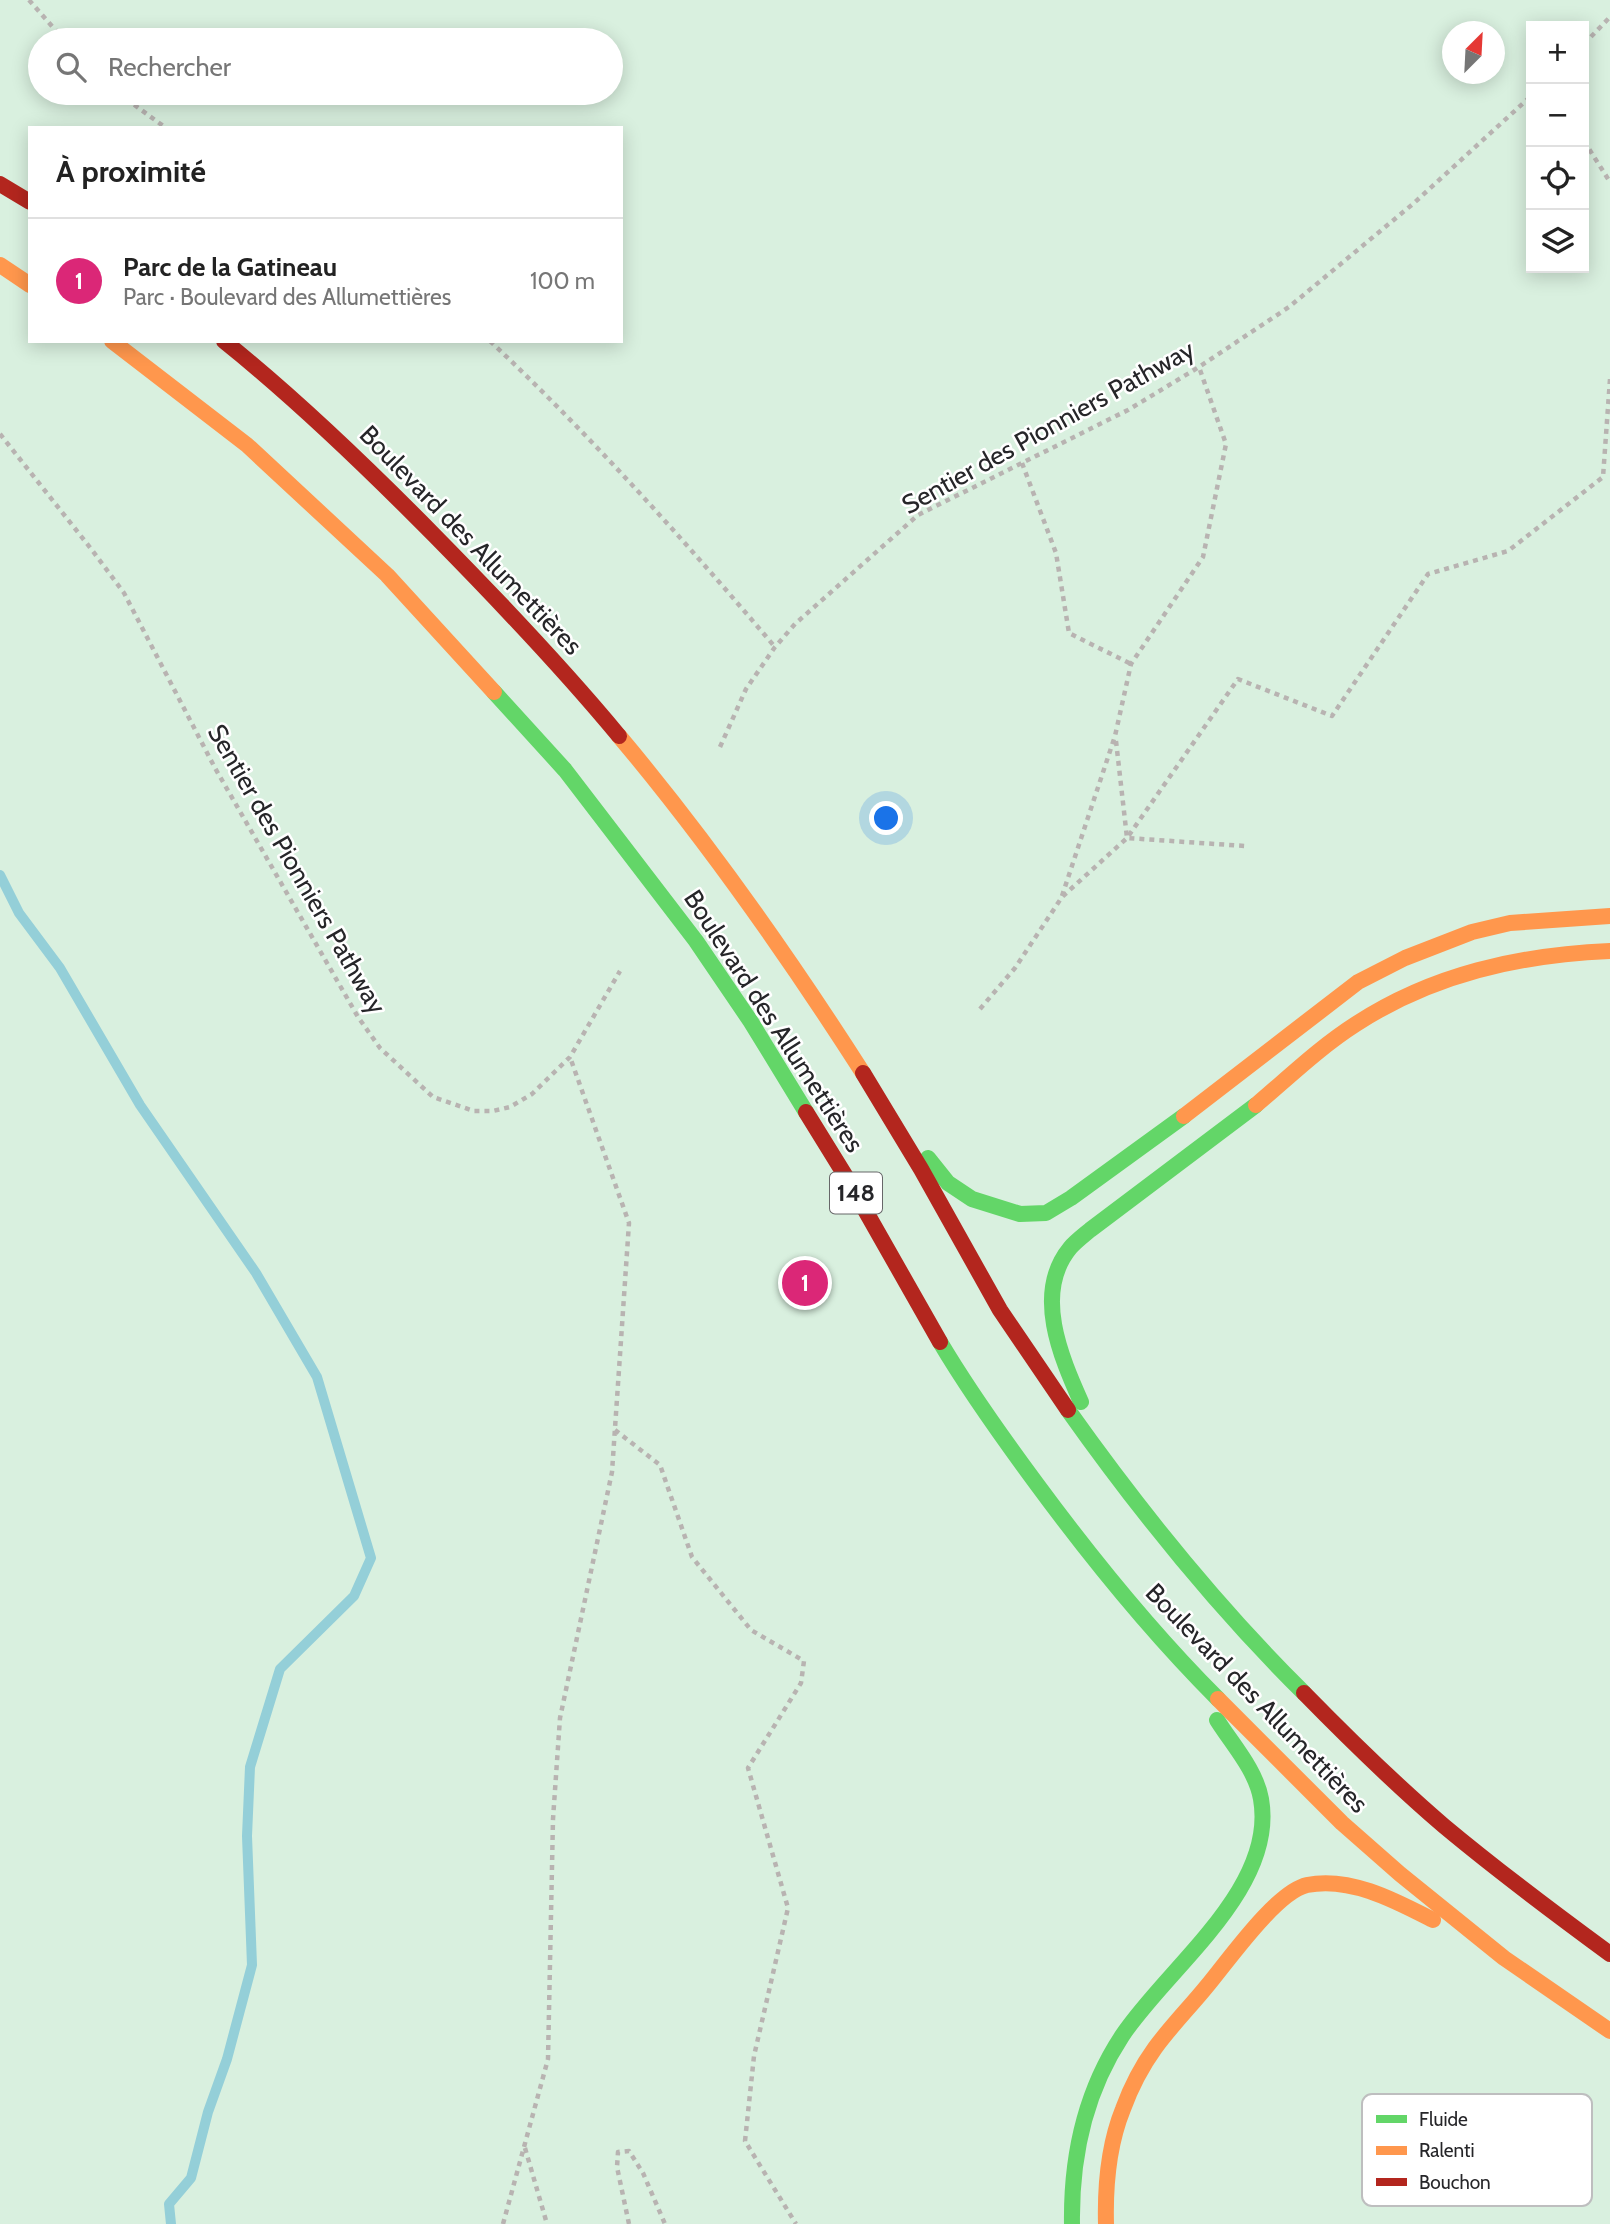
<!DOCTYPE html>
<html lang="fr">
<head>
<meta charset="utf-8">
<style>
	:root { --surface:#fff; --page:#f6f6f6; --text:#222; --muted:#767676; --line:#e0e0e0; --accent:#db2777 }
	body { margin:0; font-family:Cabin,sans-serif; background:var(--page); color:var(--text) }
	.controls { position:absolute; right:21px; top:21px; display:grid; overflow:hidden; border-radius:0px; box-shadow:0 4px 18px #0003 }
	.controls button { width:63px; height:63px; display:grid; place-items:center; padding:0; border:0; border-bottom:2px solid var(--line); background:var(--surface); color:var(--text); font:35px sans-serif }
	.compass { position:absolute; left:1442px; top:21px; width:63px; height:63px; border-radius:50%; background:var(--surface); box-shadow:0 4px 18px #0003; rotate:24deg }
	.you { position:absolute; left:887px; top:819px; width:24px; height:24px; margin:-18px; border:5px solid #fff; border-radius:50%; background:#1a73e8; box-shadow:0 0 0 10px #1a73e833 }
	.badge { display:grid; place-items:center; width:46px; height:46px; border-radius:50%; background:var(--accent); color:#fff; font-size:23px; font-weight:700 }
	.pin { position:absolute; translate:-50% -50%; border:4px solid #fff; box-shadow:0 2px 7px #0006 }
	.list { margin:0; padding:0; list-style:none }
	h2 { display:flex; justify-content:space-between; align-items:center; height:91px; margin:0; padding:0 28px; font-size:30px }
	h2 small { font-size:23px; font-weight:400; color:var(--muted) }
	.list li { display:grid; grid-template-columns:46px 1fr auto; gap:21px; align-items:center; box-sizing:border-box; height:126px; padding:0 28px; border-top:2px solid var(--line) }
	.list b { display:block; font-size:26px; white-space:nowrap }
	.list p { margin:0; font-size:23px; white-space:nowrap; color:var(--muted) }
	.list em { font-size:23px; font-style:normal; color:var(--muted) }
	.icon { flex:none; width:38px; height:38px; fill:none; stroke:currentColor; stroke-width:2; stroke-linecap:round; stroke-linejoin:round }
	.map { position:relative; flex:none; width:1610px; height:2224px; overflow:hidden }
	.search { position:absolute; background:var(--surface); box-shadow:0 4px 18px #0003; left:28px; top:28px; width:595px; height:77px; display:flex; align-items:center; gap:18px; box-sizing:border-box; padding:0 24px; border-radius:38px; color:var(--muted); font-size:26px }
	.panel { position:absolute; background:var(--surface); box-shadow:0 4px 18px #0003; left:28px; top:126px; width:595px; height:217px; border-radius:0px }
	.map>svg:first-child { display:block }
	.green { fill:#d9f0df; fill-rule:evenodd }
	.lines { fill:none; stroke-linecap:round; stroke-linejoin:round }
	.stream { stroke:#94cfd8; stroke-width:10 }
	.path { stroke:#b8b3b1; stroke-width:4.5; stroke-dasharray:5 5; stroke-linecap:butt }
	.fast { stroke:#63d668; stroke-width:16 }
	.slow { stroke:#ff974d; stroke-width:16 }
	.jam { stroke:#b3261e; stroke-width:16 }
	.labels { text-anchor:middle; stroke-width:5; stroke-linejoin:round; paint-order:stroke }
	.shield { fill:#fff; stroke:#676769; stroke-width:2 }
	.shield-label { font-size:24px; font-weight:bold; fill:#262629 }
	.street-label { font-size:26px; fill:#262629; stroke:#fff }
	.key { fill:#fff; stroke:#bebebf; stroke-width:2 }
	.key-label { font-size:19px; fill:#262629 }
</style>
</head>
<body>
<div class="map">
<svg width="1610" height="2224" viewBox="0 0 1610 2224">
	<rect width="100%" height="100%" fill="#fafafd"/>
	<path class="green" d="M0,0H1610V2224H0ZM1531,26H1584V268H1531ZM1452,32H1494V74H1452ZM40,40H611V93H40ZM30,128H621V341H30Z"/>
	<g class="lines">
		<path class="stream" d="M0,875L19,913L60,968L140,1105L256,1273L317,1377L371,1558L354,1596L280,1669L250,1767L247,1836L252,1965L227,2059L208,2112L191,2178L169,2204L171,2224"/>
		<g class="path">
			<path d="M29,0L64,40"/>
			<path d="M1584,44L1610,17"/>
			<path d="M118,93L166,128"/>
			<path d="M1584,141L1610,182"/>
			<path d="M490,341C592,437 685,541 775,647"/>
			<path d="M0,434L92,550L124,593L215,768L358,1017L380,1048L433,1097L474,1111H493L510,1107L532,1094L570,1057L620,971"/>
			<path d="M1022,463L1056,553L1069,633L1131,664"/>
			<path d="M1116,741L1127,838L1245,846"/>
			<path d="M720,747L746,689L775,647L795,624L918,515L1128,410L1199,367L1289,307L1414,203L1531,96"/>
			<path d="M1062,896L1115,736L1131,664L1203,557L1226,444L1199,367"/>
			<path d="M980,1009L1015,968L1062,897L1127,838L1238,679L1332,716L1428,574L1508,551L1603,477L1610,379"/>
			<path d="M615,1430L660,1465L692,1557L751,1630L804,1661L801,1683L748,1768L788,1908L754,2056L745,2141L796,2224"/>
			<path d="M525,2148L547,2224"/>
			<path d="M503,2224L548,2059L553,1819L560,1718L612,1472L629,1223L570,1057"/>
			<path d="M629,2224L617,2167L618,2152L629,2151L643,2173L665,2224"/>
		</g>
		<g class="fast">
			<path d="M494,692L565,770L696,941L751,1022L806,1112"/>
			<path d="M928,1158L948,1183L972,1199L1020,1214L1046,1213L1071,1198L1184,1116"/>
			<path d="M940,1342C969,1391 1002,1437 1036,1483C1092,1559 1152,1633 1218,1699"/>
			<path d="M1081,1402C1061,1357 1033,1293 1070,1248C1076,1241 1083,1236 1090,1230L1256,1105"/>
			<path d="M1068,1410C1139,1510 1217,1607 1304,1693"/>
			<path d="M1072,2224C1071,2158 1085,2092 1122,2036C1167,1968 1277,1889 1261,1799C1256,1770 1232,1744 1217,1720"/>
		</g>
		<g class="slow">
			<path d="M0,265L30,285"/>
			<path d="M112,341L247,445L387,575L494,692"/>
			<path d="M619,736C709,843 788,956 863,1073"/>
			<path d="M1256,1105C1289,1077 1320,1047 1356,1024C1433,974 1519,955 1610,951"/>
			<path d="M1184,1116L1358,982L1405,958L1472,932L1510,923L1610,916"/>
			<path d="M1218,1699L1342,1823L1400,1874L1504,1958L1610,2031"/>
			<path d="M1106,2224C1105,2185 1108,2146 1123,2109C1131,2087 1142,2066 1155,2048C1171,2026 1190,2007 1207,1986C1228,1961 1276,1892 1307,1885C1350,1876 1396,1901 1433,1920"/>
		</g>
		<g class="jam">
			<path d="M0,184L30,202"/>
			<path d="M224,341C299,401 368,468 435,536C499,601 561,666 619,736"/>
			<path d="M863,1073L921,1169L1000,1310L1068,1410"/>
			<path d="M806,1112L848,1180L940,1342"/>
			<path d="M1304,1693C1349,1739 1395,1784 1444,1826C1498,1871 1554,1913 1610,1954"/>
		</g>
	</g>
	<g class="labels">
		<rect class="shield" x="830" y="1172.5" width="52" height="41" rx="5"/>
		<g class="shield-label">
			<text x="856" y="1201">148</text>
		</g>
		<g class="street-label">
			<text transform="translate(1048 427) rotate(-29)" y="9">Sentier des Pionniers Pathway</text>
			<text transform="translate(471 540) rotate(46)" y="9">Boulevard des Allumettières</text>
			<text transform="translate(297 869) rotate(60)" y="9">Sentier des Pionniers Pathway</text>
			<text transform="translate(774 1021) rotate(57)" y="9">Boulevard des Allumettières</text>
			<text transform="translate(1257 1698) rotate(46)" y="9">Boulevard des Allumettières</text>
		</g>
	</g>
	<rect x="1362" y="2094" width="230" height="112" rx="10" class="key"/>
	<rect x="1376" y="2115" width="31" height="8" fill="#63d668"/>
	<rect x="1376" y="2146" width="31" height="9" fill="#ff974d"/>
	<rect x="1376" y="2178" width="31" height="8" fill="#b3261e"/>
	<g class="key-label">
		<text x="1419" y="2126">Fluide</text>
		<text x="1419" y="2157">Ralenti</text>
		<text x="1419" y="2189">Bouchon</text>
	</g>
</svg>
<div class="controls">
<button>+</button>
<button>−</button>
<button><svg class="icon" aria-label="locate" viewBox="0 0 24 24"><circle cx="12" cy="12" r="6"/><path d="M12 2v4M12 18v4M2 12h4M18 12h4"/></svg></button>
<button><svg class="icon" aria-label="layers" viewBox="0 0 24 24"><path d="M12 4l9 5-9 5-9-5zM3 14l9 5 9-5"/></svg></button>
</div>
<svg class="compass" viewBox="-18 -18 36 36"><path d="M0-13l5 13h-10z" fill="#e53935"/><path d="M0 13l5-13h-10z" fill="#767676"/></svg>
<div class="you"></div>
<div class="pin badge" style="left:805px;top:1283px">1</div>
<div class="search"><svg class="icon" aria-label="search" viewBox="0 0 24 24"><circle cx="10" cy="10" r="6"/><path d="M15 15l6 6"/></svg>Rechercher</div>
<section class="panel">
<h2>À proximité<small></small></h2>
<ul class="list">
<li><span class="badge">1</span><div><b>Parc de la Gatineau</b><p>Parc · Boulevard des Allumettières</p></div><em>100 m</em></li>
</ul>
</section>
</div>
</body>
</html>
